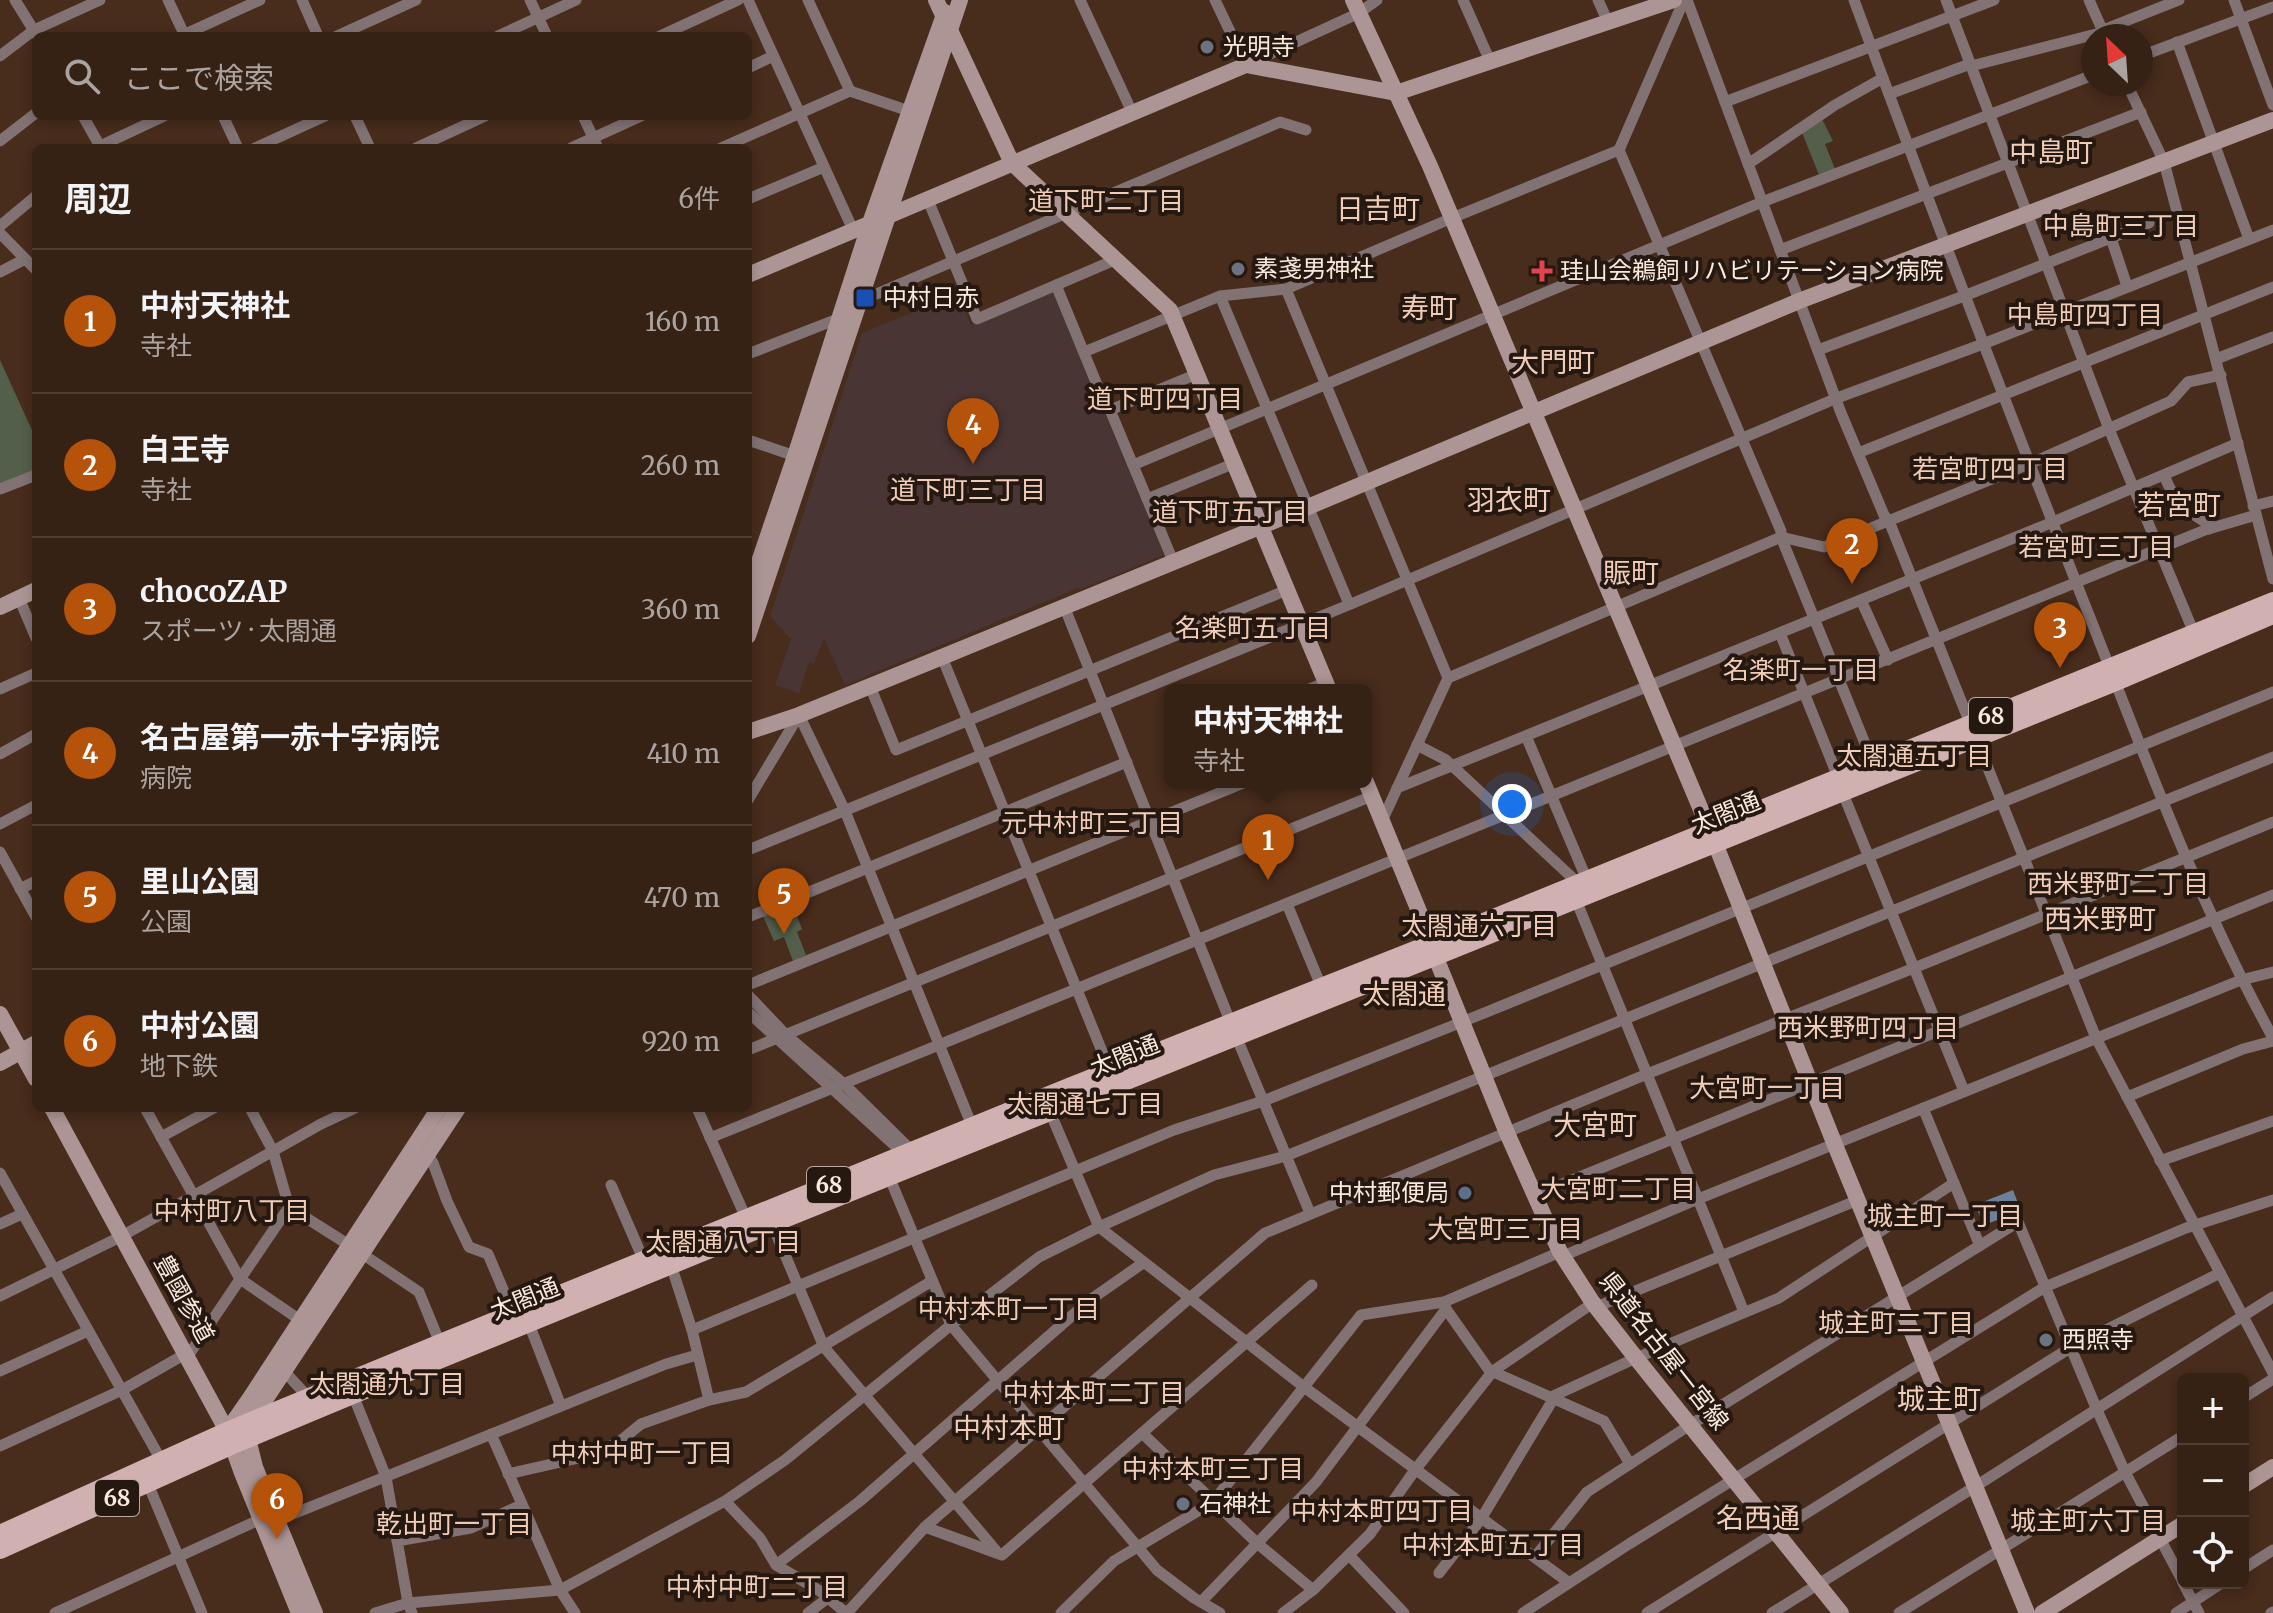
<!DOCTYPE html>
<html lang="ja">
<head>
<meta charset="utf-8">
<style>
	:root { --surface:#362115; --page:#412e22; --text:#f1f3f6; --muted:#aaa3a0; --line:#503e34; --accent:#b45309 }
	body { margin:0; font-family:Merriweather,"Noto Sans JP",serif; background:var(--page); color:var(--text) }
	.controls { position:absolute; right:24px; bottom:24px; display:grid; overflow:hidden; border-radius:12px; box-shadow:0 4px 12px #0003 }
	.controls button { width:72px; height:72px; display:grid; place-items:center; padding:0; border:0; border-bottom:2px solid var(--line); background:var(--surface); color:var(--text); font:40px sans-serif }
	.compass { position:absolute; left:2081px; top:24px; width:72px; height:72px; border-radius:50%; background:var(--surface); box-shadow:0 4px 12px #0003; rotate:335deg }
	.you { position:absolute; left:1512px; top:804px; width:28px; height:28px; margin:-20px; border:6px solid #fff; border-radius:50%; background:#1a73e8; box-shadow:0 0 0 12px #1a73e833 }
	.badge { display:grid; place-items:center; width:52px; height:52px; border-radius:50%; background:var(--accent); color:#fff; font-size:26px; font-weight:700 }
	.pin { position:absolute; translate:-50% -66px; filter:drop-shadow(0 2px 4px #0008) }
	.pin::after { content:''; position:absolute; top:42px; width:28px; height:24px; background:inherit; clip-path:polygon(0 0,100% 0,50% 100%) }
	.popup { position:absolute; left:1164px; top:684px; width:208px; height:104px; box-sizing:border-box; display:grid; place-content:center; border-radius:12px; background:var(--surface); filter:drop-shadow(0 2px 6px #0005); font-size:26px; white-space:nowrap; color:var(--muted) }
	.popup b { font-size:30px; color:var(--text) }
	.popup::after { content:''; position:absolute; left:50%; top:100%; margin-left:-16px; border:16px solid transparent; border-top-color:var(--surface) }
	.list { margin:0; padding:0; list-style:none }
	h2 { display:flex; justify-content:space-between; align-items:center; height:104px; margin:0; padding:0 32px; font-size:34px }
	h2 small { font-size:26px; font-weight:400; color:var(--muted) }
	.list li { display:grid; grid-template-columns:52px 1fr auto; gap:24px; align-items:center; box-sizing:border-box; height:144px; padding:0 32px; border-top:2px solid var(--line) }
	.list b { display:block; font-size:30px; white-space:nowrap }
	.list p { margin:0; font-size:26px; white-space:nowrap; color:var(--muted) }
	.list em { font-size:26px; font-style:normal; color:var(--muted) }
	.icon { flex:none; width:44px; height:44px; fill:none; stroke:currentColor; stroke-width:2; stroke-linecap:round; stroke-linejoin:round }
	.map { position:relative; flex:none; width:2273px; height:1613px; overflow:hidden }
	.search { position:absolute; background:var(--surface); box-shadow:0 4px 12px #0003; left:32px; top:32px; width:720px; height:88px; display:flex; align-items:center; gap:20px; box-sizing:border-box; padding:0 28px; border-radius:12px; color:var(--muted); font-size:30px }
	.panel { position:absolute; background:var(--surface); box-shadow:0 4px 12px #0003; left:32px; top:144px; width:720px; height:968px; border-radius:12px }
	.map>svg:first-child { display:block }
	.medical { fill:#4a3535 }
	.green { fill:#535e4b }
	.water { fill:#6d829a }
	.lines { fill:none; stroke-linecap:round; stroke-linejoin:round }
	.street { stroke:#827273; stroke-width:11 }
	.secondary { stroke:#ae9595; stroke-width:16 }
	.primary { stroke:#d0b0b0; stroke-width:18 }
	.worship-dot { fill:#6b7280; stroke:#251811; stroke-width:3 }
	.health-dot { fill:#e0444e; stroke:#251811; stroke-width:3 }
	.transit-dot { fill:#1a4fb4; stroke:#251811; stroke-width:3 }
	.service-dot { fill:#5c6f8a; stroke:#251811; stroke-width:3 }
	.labels { text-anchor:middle; stroke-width:8; stroke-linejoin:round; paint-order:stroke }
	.shield { fill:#251811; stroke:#bbaaa0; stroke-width:2 }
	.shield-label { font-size:22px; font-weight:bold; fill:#fbe9de }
	.poi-label { font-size:24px; fill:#fbe9de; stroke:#251811; text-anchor:start }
	.street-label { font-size:24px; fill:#fbe9de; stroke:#251811 }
	.neighbourhood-label { font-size:26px; fill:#f1cdb9; stroke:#251811 }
	.quarter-label { font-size:28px; fill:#f1cdb9; stroke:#251811 }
</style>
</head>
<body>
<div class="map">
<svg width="2273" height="1613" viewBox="0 0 2273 1613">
	<rect width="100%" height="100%" fill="#482c1c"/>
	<path class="medical" d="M1054,292L1164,555L1081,589L1078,588L845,685L824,638L814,664L809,662L799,693L775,685L791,639L770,616L862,333L958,294L971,325Z"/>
	<g class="green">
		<path d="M1821,117L1833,141L1825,144L1835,169L1819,175L1801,130Z"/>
		<path d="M0,360L36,439V470L0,486Z"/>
		<path d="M792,904L802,929L797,932L806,955L793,961L784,937L774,941L763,916Z"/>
	</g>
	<path class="water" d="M2013,1190L2021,1211L1984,1225L1975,1205Z"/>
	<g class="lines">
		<g class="street">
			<path d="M15,0L36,34"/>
			<path d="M168,0L185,36"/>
			<path d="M302,0L318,36"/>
			<path d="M530,0L547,36"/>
			<path d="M748,0L854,232"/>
			<path d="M808,0L850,91"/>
			<path d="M1080,0L1132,112"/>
			<path d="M1215,0L1246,65L1359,13L1377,0"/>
			<path d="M1463,0L1490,61"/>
			<path d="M1598,0L1608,22"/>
			<path d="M1687,0L1841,413L1884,515L1889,521L2096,1038L2273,1373"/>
			<path d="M1854,0C1929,203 2006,404 2085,605C2143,751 2197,900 2273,1038"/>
			<path d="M1946,0L2109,429L2194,633"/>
			<path d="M2089,0L2105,36"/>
			<path d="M2234,0L2273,105"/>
			<path d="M2103,30L2179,0"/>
			<path d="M181,36L260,0"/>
			<path d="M337,36L416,0"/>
			<path d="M498,36L576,0"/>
			<path d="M660,36L738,0"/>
			<path d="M2177,42L2249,239"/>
			<path d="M0,56L34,30L100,0"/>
			<path d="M2141,56L2273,7"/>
			<path d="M1971,66L2104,32"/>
			<path d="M748,68L773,56"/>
			<path d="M2127,84L2164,162L2273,579"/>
			<path d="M1889,94L1970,64"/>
			<path d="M1725,102L1994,0"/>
			<path d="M83,116L101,148"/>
			<path d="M223,116L238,148"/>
			<path d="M355,116L370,148"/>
			<path d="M583,116L598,148"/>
			<path d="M0,141L36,113"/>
			<path d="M96,148L164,116"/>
			<path d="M255,148L325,116"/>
			<path d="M416,148L485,116"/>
			<path d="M571,148L641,116"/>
			<path d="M721,148L850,91L909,111"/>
			<path d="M1748,164L1835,105L1883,78"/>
			<path d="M748,199L824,167"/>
			<path d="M928,200L977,319L1117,259"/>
			<path d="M0,226L36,196"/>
			<path d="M0,233L36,270"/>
			<path d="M2111,238L2127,286"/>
			<path d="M1780,250L2141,112"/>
			<path d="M0,272L25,259"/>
			<path d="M1056,285L1105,404L1110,410L1173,561"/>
			<path d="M1286,289L1448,678"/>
			<path d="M1220,296L1349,604"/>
			<path d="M860,301L1280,122L1306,130"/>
			<path d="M1818,350L1964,296L2149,223"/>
			<path d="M1084,352L1220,296L1286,289L1452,218L1619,150"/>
			<path d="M748,354L840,318"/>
			<path d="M2216,359L2273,337"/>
			<path d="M1110,410L1197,374"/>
			<path d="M748,440L795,456"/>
			<path d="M1858,453L2273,287"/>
			<path d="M1133,465L1762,202L2093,75"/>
			<path d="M2164,475C2176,505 2184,509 2210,525L2209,529"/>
			<path d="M0,489L36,475"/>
			<path d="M1147,499L1235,463"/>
			<path d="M2253,506L2273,501"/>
			<path d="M1781,537L1824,547L2029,464L2171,401L2188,382L2221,375"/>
			<path d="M1781,537L1873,763"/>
			<path d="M19,598L36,638"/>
			<path d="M1861,600L1888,660"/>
			<path d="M1064,606L1236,1036L1310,1213"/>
			<path d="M1780,633L1838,777"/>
			<path d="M942,657L1110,1071"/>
			<path d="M870,686L896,750L1287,590"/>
			<path d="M0,689L36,673"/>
			<path d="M1307,690L1326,682"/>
			<path d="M1526,736L1587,880"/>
			<path d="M1417,745L1446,760L1578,883"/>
			<path d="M0,754L36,734"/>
			<path d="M1397,788L2053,522L2238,443"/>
			<path d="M1842,791L1964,1091"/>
			<path d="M748,800L799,715L845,811L972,1126"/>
			<path d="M1382,821L1448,678L1781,537V531L1619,150L1684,0"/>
			<path d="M0,824L36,805"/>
			<path d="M748,850L1351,604L1837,398L1983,344L2273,230"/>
			<path d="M0,852L36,917"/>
			<path d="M20,889L36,881"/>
			<path d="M1576,900L1744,1312"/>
			<path d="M1287,904L1321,986"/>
			<path d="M748,917L1127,762"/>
			<path d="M748,985L1246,782"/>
			<path d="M748,995L786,1035L844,1084L912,1151"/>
			<path d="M748,1012L904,1154"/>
			<path d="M748,1050L1372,796"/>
			<path d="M2127,1097L2243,1049L2273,1041"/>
			<path d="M145,1108L240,1279L300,1320"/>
			<path d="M250,1108L273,1151L289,1207L349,1245"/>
			<path d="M697,1108L746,1218"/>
			<path d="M1923,1108L1980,1246"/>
			<path d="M1050,1112L1099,1227L1304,1387L1568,1582"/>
			<path d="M161,1137L214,1108"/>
			<path d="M710,1138L2205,530L2256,515"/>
			<path d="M427,1153L433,1163L447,1201L469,1247L488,1254L513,1313L529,1324L561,1406"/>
			<path d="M2160,1161L2273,1121"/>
			<path d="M0,1173L161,1460"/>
			<path d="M888,1174L951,1325L1157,1570L1194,1598L1220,1613"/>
			<path d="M611,1185L644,1261"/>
			<path d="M1535,1195L2273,895"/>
			<path d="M0,1224L22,1214"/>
			<path d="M772,1224L824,1347L998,1553"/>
			<path d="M361,1253L419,1292L440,1343"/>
			<path d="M1563,1256L1698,1199L2241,980L2273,972"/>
			<path d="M671,1265L692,1330L709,1400"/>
			<path d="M0,1296L122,1236L321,1124L355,1108"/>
			<path d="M1596,1307L1858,1200"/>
			<path d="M1446,1309L1489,1370L1604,1421L1630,1464"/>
			<path d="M692,1330L1174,1130L1263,1101L1462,1022L2273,692"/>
			<path d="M188,1356L289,1207"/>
			<path d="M0,1371L88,1331"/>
			<path d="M284,1371L308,1397"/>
			<path d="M353,1395L386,1477L408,1603L412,1613"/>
			<path d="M1551,1397L1636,1358L1779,1298L1954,1183"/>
			<path d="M2243,1398L2273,1379"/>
			<path d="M1142,1433L1257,1543L1313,1590"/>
			<path d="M491,1434L560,1590L575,1613"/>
			<path d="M0,1446L122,1390L187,1353"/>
			<path d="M508,1474L592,1455L619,1442L641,1424L709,1400L746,1392L932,1281"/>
			<path d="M148,1484L202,1613"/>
			<path d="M725,1501L760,1538L776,1565L820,1591L846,1613"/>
			<path d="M278,1520L621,1382L666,1364L697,1355"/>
			<path d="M925,1527L1002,1555L1312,1285"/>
			<path d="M397,1541L471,1528L521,1505"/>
			<path d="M1349,1555L1404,1613"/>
			<path d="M1535,1557L1587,1492L1690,1425L2018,1222L2097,1410L2125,1472L2183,1582"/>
			<path d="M776,1565L860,1501L1090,1300L1143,1263"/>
			<path d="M2243,1569L2273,1550"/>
			<path d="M1439,1573L1481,1519L1554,1398"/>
			<path d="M2183,1583L2199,1613"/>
			<path d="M1201,1602L1316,1482L1446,1309L1444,1302"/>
			<path d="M55,1613L261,1519"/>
			<path d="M375,1613L408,1603L560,1590L725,1501L785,1460L951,1325L1039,1257L1099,1227L1214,1175L1286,1156L2273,757"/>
			<path d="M808,1613L829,1597"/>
			<path d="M847,1613L925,1527L1265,1233L1647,1074L1914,968L2273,822"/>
			<path d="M1061,1613L1114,1561L1213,1502L1361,1315L1444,1302L1560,1252"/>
			<path d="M1283,1613L1313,1590L1370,1534L1415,1470L1493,1371L1593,1303"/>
			<path d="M1523,1613L1629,1544L2045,1287L2186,1228L2273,1200"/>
			<path d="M1647,1613L2070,1348L2220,1273"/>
			<path d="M1772,1613L1976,1486L2273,1297"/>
			<path d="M1899,1613L2183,1436"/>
			<path d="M2176,1613L2222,1583"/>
			<path d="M2271,1613L2273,1612"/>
		</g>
		<g class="secondary">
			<path d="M936,0L1012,163L1170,310L1329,690"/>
			<path d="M1353,0L1430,166L1715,843L1835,1145L2027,1613"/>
			<path d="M748,275L1246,65L1396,93L1674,0"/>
			<path d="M748,594L795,456L870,223L945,12"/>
			<path d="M0,607L36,590"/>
			<path d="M748,636L960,0"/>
			<path d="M748,732L799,715L942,657L1308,507L1799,301L2273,120"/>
			<path d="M1366,782L1432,943L1436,958L1507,1133L1560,1252L1593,1303L1636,1358L1841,1613"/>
			<path d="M0,1014L36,1079"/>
			<path d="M0,1063L36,1043"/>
			<path d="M52,1108L227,1431L242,1473L299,1613"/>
			<path d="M227,1431L250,1398L439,1108"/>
			<path d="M2243,1486L2273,1467"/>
			<path d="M315,1613L255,1467L248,1439L251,1421L458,1108"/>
			<path d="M2042,1613L2183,1524"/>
		</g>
		<g class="primary">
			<path d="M0,1534L227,1431L440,1343L1071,1086L1432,943L2273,601"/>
			<path d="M0,1550L233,1445L353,1395L772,1224L2116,682L2273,615"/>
		</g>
	</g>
	<g class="worship-dot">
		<circle cx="1207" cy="47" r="8"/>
		<circle cx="1238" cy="269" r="8"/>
		<circle cx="2046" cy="1340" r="8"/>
		<circle cx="1183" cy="1504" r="8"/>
	</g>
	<path class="health-dot" d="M1538 259h8v8h8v8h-8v8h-8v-8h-8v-8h8z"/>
	<rect class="transit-dot" x="855" y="288" width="20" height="20" rx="4"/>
	<circle class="service-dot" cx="1465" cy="1193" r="8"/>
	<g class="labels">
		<g class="shield">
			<rect x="1969" y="698" width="44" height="36" rx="6"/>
			<rect x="807" y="1167" width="44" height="36" rx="6"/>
			<rect x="95" y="1480" width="44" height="36" rx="6"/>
		</g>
		<g class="shield-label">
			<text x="1991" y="724">68</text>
			<text x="829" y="1193">68</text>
			<text x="117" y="1506">68</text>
		</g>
		<g class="poi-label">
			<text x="1223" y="55">光明寺</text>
			<text x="1254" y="277">素戔男神社</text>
			<text x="1560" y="279">珪山会鵜飼リハビリテーション病院</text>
			<text x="883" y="306">中村日赤</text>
			<text x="1449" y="1201" text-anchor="end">中村郵便局</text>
			<text x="2062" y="1348">西照寺</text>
			<text x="1199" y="1512">石神社</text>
		</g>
		<g class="street-label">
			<text transform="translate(1726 813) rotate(-22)" y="8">太閤通</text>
			<text transform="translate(1125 1056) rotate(-22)" y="8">太閤通</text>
			<text transform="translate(184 1299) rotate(61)" y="8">豊國参道</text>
			<text transform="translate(525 1299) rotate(-22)" y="8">太閤通</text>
			<text transform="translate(1664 1351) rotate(52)" y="8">県道名古屋一宮線</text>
		</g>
		<g class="neighbourhood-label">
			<text x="1106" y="210">道下町二丁目</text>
			<text x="2121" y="235">中島町三丁目</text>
			<text x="2085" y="324">中島町四丁目</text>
			<text x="1165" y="408">道下町四丁目</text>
			<text x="1990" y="478">若宮町四丁目</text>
			<text x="968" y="499">道下町三丁目</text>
			<text x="1230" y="521">道下町五丁目</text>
			<text x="2096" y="556">若宮町三丁目</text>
			<text x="1253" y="637">名楽町五丁目</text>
			<text x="1801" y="679">名楽町一丁目</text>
			<text x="1914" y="765">太閤通五丁目</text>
			<text x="1092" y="832">元中村町三丁目</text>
			<text x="2118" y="893">西米野町二丁目</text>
			<text x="1479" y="935">太閤通六丁目</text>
			<text x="1868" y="1037">西米野町四丁目</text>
			<text x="1767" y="1097">大宮町一丁目</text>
			<text x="1085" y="1113">太閤通七丁目</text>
			<text x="1618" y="1198">大宮町二丁目</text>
			<text x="232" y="1220">中村町八丁目</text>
			<text x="1945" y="1225">城主町一丁目</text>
			<text x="1505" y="1238">大宮町三丁目</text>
			<text x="723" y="1251">太閤通八丁目</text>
			<text x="1009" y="1318">中村本町一丁目</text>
			<text x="1896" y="1332">城主町二丁目</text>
			<text x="387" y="1393">太閤通九丁目</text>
			<text x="1094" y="1402">中村本町二丁目</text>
			<text x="642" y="1462">中村中町一丁目</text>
			<text x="1213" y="1478">中村本町三丁目</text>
			<text x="1382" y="1520">中村本町四丁目</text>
			<text x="2088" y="1530">城主町六丁目</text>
			<text x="454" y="1533">乾出町一丁目</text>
			<text x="1493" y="1554">中村本町五丁目</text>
			<text x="757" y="1596">中村中町二丁目</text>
		</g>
		<g class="quarter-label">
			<text x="2051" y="162">中島町</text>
			<text x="1378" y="219">日吉町</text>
			<text x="1429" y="318">寿町</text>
			<text x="1553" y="372">大門町</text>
			<text x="1509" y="510">羽衣町</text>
			<text x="2179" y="515">若宮町</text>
			<text x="1631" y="583">賑町</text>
			<text x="2100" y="929">西米野町</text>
			<text x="1404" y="1004">太閤通</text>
			<text x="1595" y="1135">大宮町</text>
			<text x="1939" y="1409">城主町</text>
			<text x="1009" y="1438">中村本町</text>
			<text x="1758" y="1528">名西通</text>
		</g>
	</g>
</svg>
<div class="controls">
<button>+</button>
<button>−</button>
<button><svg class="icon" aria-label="locate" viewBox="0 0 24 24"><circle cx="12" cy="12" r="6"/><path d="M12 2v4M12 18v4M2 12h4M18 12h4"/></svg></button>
</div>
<svg class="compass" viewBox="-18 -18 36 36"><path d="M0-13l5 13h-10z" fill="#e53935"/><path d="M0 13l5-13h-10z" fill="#aaa3a0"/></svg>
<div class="you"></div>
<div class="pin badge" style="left:1268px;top:880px">1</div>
<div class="popup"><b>中村天神社</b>寺社</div>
<div class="pin badge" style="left:1852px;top:584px">2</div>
<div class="pin badge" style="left:2060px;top:668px">3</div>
<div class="pin badge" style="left:973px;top:464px">4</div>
<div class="pin badge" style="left:784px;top:934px">5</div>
<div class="pin badge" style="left:277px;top:1539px">6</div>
<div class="search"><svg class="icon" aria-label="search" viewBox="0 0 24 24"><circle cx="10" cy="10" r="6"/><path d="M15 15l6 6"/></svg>ここで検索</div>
<section class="panel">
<h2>周辺<small>6件</small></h2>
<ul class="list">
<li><span class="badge">1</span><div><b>中村天神社</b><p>寺社</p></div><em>160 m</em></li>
<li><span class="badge">2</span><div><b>白王寺</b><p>寺社</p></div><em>260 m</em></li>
<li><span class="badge">3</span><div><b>chocoZAP</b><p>スポーツ · 太閤通</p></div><em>360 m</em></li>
<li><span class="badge">4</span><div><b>名古屋第一赤十字病院</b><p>病院</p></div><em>410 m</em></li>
<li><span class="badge">5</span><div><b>里山公園</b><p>公園</p></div><em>470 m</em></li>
<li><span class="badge">6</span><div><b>中村公園</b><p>地下鉄</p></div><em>920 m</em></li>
</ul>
</section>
</div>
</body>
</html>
